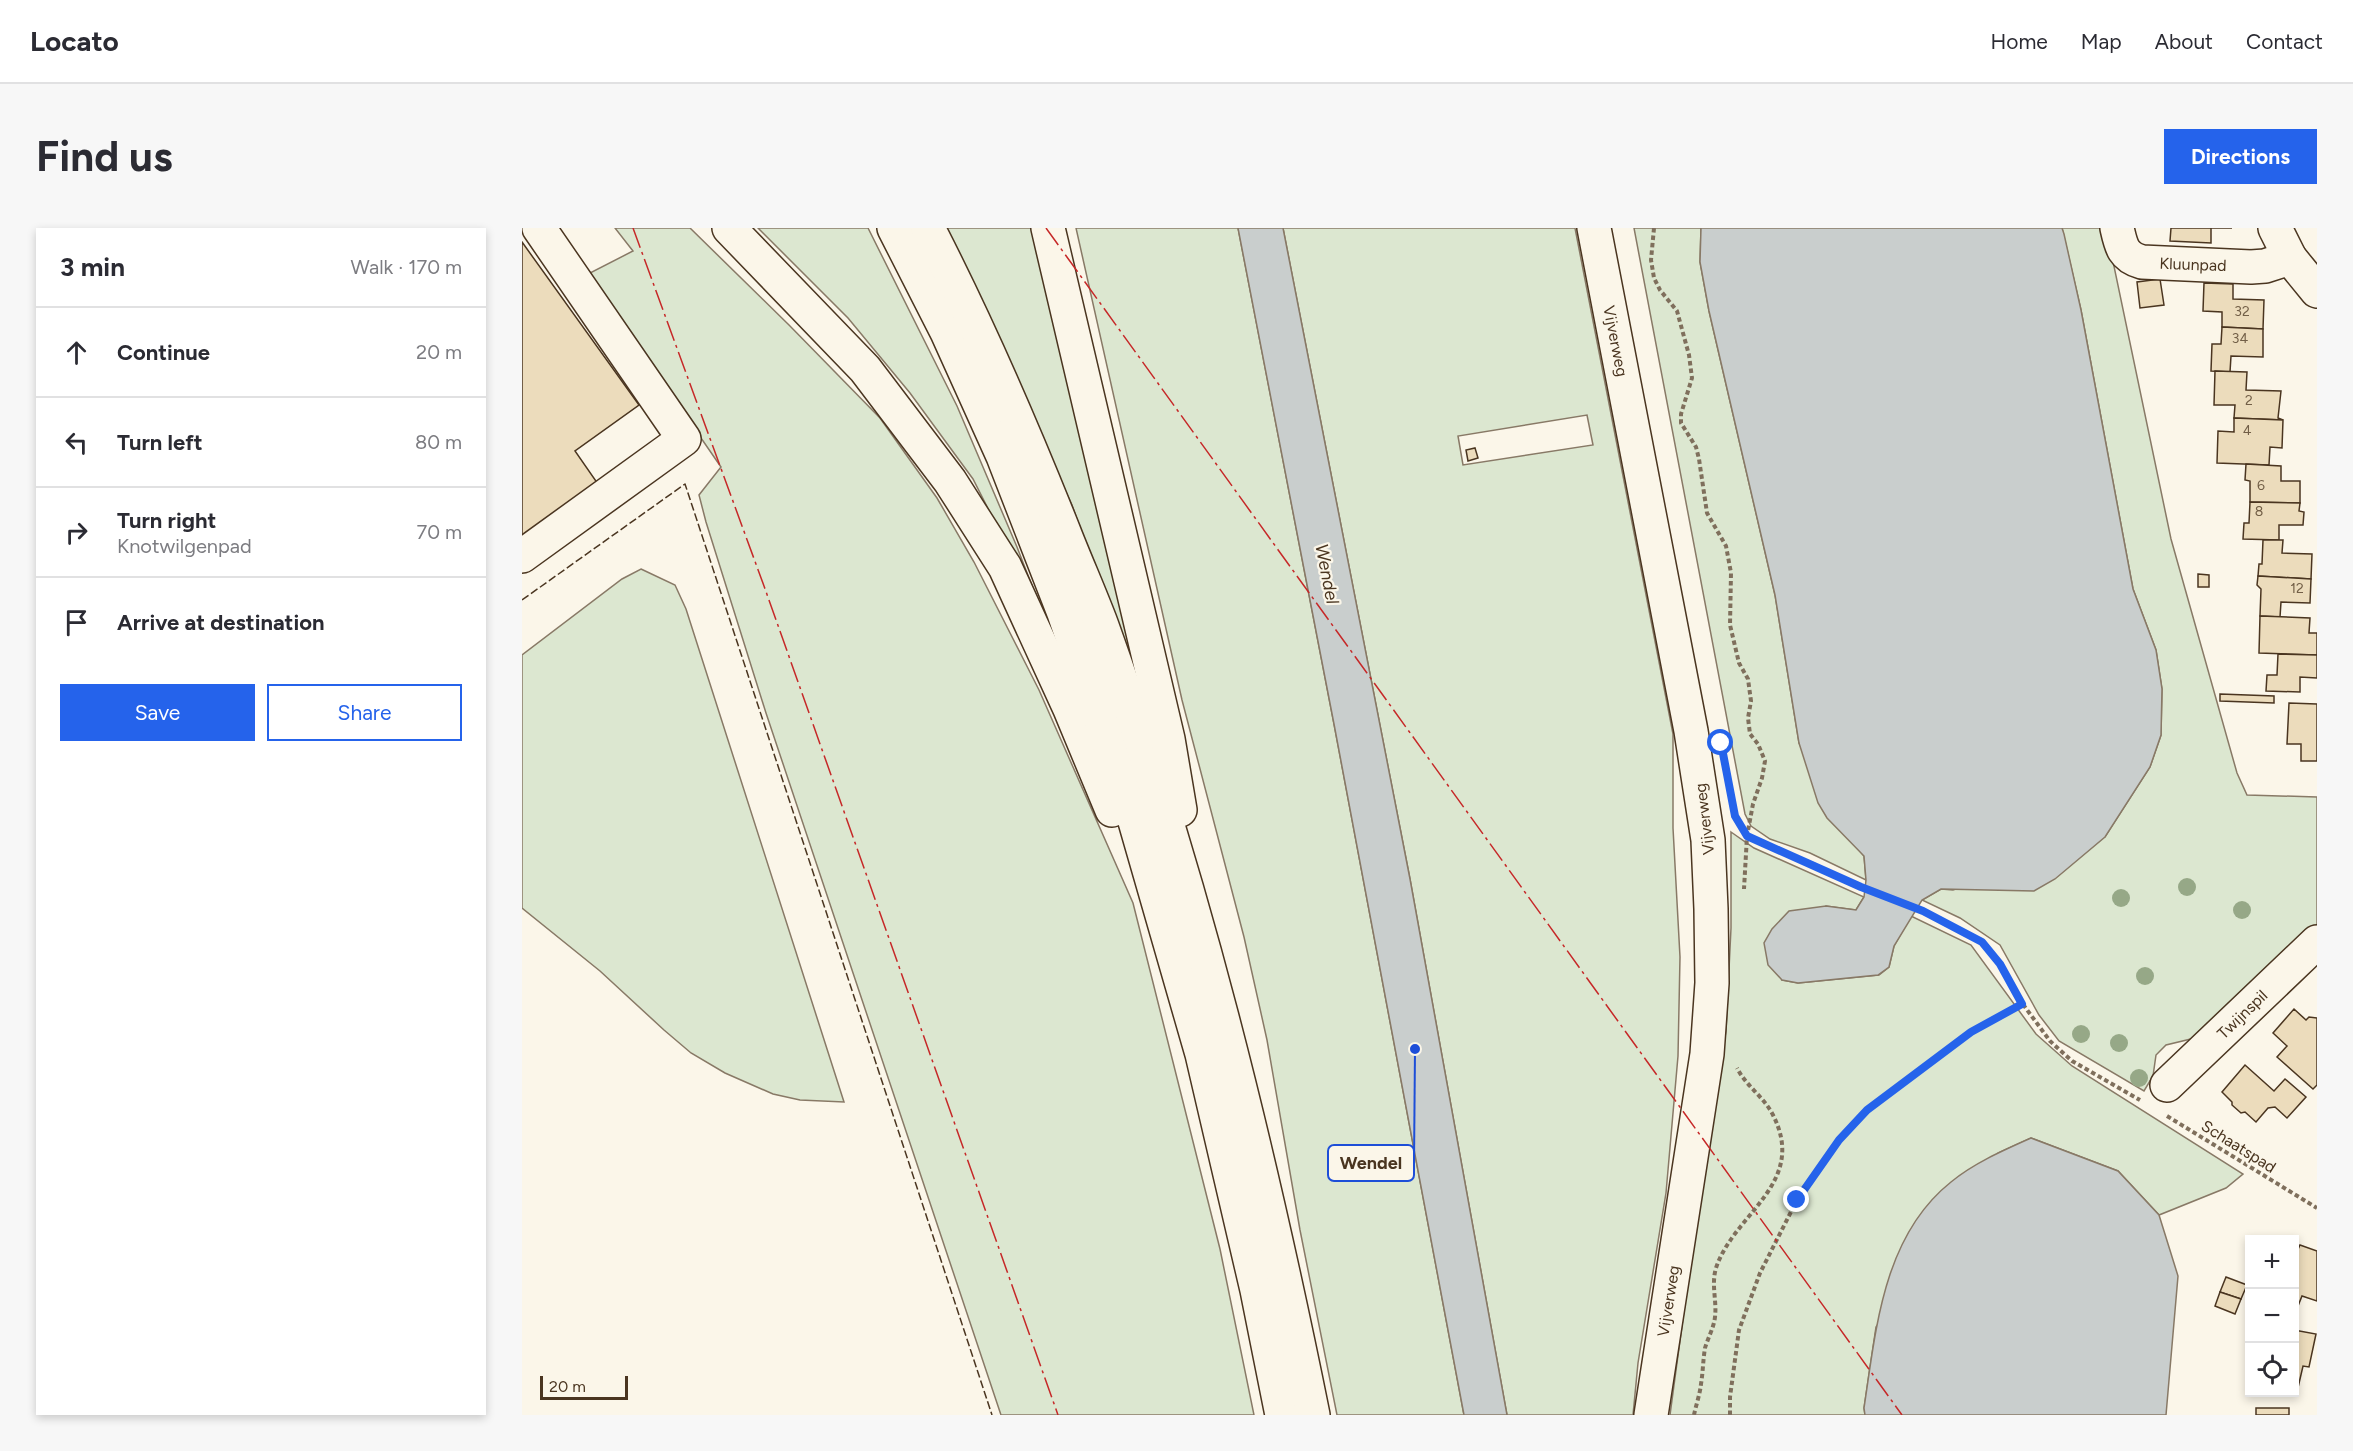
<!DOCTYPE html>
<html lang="en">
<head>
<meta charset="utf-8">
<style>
	:root { --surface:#fff; --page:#f7f7f7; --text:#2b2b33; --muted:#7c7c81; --line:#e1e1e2; --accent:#2563eb }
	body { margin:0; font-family:Figtree,sans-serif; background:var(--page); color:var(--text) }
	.controls { position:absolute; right:18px; bottom:18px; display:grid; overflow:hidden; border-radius:0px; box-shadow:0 3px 9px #0003 }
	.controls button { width:54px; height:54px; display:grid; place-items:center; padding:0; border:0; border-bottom:2px solid var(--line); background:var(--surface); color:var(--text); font:30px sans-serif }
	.scale { position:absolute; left:18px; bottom:15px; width:88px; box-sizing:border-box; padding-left:6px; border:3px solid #4a3520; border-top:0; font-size:16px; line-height:21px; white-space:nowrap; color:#4a3520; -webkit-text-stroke:4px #fbf6e9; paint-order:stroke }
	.stop { position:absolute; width:18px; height:18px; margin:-14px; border:4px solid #2563eb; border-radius:50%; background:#fff }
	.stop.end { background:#2563eb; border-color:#fff; box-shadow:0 2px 6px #0008 }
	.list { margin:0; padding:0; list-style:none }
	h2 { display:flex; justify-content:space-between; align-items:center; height:78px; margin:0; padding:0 24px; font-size:26px }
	h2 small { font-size:20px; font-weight:400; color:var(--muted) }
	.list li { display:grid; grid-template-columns:39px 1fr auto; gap:18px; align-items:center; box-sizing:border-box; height:90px; padding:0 24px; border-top:2px solid var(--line) }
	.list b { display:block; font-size:22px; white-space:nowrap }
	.list p { margin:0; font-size:20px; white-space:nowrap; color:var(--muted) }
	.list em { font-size:20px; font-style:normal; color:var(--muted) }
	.actions { display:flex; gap:12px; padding:18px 24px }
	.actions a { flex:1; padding:14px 0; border:2px solid var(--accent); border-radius:0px; text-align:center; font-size:21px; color:var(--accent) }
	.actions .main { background:var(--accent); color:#fff }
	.icon { flex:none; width:33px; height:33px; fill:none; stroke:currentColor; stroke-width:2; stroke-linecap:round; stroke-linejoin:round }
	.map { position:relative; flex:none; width:1795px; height:1187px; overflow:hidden; border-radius:0px }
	header { display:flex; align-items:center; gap:36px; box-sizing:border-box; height:84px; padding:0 30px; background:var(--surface); border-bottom:2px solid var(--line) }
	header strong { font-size:28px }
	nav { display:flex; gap:33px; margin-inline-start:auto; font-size:21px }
	.intro { display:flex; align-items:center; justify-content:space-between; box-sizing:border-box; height:144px; padding:0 36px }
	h1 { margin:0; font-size:42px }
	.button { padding:15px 27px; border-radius:0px; background:var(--accent); color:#fff; font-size:21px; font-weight:700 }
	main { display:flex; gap:36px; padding:0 36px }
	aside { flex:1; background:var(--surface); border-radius:0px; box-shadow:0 3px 9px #0003 }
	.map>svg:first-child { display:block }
	.green { fill:#dce7d0; stroke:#887966; stroke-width:1.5; fill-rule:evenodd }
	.water { fill:#c9cecd; stroke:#887966; stroke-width:1.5 }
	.building { fill:#ecdcbc; stroke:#4a3520; stroke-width:1.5 }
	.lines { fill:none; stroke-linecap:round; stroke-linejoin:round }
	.minor-casing { stroke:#4a3520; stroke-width:36 }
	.highway-casing { stroke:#4a3520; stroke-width:36 }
	.path { stroke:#7f6f5c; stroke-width:4; stroke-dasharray:4.5 3; stroke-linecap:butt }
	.minor { stroke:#fbf6e9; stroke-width:33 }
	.highway { stroke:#fbf6e9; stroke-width:33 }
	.fence { stroke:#4a3520; stroke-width:1.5; stroke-dasharray:8 3; stroke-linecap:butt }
	.power { stroke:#c62828; stroke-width:1.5; stroke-dasharray:21 4.5 3 4.5; stroke-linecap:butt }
	.tree { fill:#96a887 }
	.route { stroke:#2563eb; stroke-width:8 }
	.labels { text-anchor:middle; stroke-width:4.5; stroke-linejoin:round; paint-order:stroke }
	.number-label { font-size:14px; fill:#725f47 }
	.street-label { font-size:16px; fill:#4a3520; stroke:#fbf6e9 }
	.water-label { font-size:18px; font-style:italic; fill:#4a3520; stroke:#fbf6e9 }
	.leader { fill:none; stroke:#1d4ed8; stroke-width:2 }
	.callout-dot { fill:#1d4ed8; stroke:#fbf6e9; stroke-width:2 }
	.callout { fill:#fbf6e9; stroke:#1d4ed8; stroke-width:2 }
	.callout-label { font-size:18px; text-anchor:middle; font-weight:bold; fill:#4a3520 }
</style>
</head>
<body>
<header>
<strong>Locato</strong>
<nav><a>Home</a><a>Map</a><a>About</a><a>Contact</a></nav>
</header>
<div class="intro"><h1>Find us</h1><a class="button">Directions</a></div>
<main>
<aside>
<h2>3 min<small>Walk · 170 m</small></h2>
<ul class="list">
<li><svg class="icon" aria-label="ahead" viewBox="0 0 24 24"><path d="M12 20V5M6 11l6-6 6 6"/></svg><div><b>Continue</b></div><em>20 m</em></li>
<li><svg class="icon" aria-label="left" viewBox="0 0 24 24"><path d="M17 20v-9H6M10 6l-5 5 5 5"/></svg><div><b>Turn left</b></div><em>80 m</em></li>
<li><svg class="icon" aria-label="right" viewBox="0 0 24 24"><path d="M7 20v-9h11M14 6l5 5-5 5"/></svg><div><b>Turn right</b><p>Knotwilgenpad</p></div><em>70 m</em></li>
<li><svg class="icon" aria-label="arrive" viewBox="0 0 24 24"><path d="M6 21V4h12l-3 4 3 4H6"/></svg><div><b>Arrive at destination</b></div></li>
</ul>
<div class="actions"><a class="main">Save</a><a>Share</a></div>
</aside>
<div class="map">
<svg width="1795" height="1187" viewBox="0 0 1795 1187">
	<rect width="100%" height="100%" fill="#fbf6e9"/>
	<g class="green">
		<path d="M93,0H168L267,97L358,190L415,270L452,334L517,462L611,675L698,1021L732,1187H479L244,485L184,294L177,267L199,239L66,46L111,23Z"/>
		<path d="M236,0H346L435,178L495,319L526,399L451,251L388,165L326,90Z"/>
		<path d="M417,0H511L641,506L591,393L550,277L446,53Z"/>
		<path d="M554,0H716L812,496L942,1187H815L778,1002L745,812L722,709L660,472Z"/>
		<path d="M761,0H1053L1151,506V600L1158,729L1156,828L1144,965L1116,1135L1111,1187H985L888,651ZM1065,187L1071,217L941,237L936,208Z"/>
		<path d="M1112,0H1179L1178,34L1187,83L1253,367L1277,515L1326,609L1342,628L1344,652L1288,625L1248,611L1229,598L1223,586Z"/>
		<path d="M1540,0H1584L1649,311L1715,545L1725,567L1795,569V699L1677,809L1644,817L1634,827L1631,848L1622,863L1537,813L1517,787L1478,717L1438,690L1400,672L1419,661L1431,662L1583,609L1628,539L1639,507L1640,461L1634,422L1611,361L1559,82Z"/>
		<path d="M119,341L153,357L164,381L322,874L278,872L251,866L203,845L169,825L142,802L78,743L0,680V427L100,351Z"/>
		<path d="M1209,604L1232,620L1342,669L1334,682L1304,678L1260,752L1276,755L1357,747L1367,739L1372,718L1389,688L1449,717L1514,806L1550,838L1721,946L1704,960L1637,987L1596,943L1509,910L1476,925L1354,1099L1342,1180L1343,1187H1148L1175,986L1204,803L1209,700Z"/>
	</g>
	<g class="water">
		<path d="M716,0H761L888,651L985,1187H942L812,496Z"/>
		<path d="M1179,0H1540L1542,6L1559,82L1611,361L1634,422L1640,461L1639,507L1628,539L1583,609L1533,651L1512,663L1419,661L1400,672L1372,718L1367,739L1356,747L1276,755L1260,752L1246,737L1242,715L1250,701L1267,683L1304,678L1334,682L1342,669L1344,652L1342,628L1305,590L1296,575L1277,515L1253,367L1187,83L1178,34Z"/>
		<path d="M1509,910L1596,943L1637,987L1656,1048L1644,1187H1343L1342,1180C1354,1101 1361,1008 1429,954C1452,935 1482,922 1509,910Z"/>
	</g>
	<g class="building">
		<path d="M1649,0H1710H1689V15L1648,13Z"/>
		<path d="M0,14L117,177L53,223L76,256L0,310Z"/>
		<path d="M1638,51L1642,77L1618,80L1615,54Z"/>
		<path d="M1682,55L1711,56V71L1742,72L1741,101L1700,99V84L1681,83Z"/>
		<path d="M1700,99L1741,101V129L1709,128L1708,144L1689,143L1690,116H1699Z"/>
		<path d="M1693,143L1725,144L1724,162L1759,163L1756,190L1761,192L1712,190L1713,177H1692Z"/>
		<path d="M1712,190L1761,192L1760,220L1748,219L1747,237L1695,235L1696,203L1712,204Z"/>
		<path d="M953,220L956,230L946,233L944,222Z"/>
		<path d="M1724,236L1759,238V253H1778V275L1728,274V253L1723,252Z"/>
		<path d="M1728,274L1778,275L1777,283L1782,284L1781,297H1757V312L1721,311L1722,295H1727Z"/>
		<path d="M1741,312H1761L1760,325L1790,326L1789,351L1736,348L1737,336H1740Z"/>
		<path d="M1676,346L1687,347V359H1676Z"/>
		<path d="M1736,348L1789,351L1788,375L1759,374L1758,389L1738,388L1739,361L1735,357Z"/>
		<path d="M1738,388L1788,390L1787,405H1795V427L1737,425Z"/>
		<path d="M1756,426L1795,427V450L1778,449V464L1744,463L1745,447H1755Z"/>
		<path d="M1698,466L1752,468V475L1698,473Z"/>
		<path d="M1767,475L1795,476V533H1779V516H1765Z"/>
		<path d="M1772,781L1784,792L1787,789L1795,790V857L1791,861L1755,829L1765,818L1751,805Z"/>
		<path d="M1723,837L1752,863L1763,851L1784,869L1765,890L1753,879L1746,880L1734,894L1723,884L1719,885L1710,877V874L1700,864Z"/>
		<path d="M1778,1017L1795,1023V1073L1780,1068L1774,1083L1772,1030Z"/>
		<path d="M1704,1049L1725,1057L1719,1071L1698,1064Z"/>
		<path d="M1698,1064L1719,1071L1713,1086L1693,1078Z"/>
		<path d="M1772,1102L1794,1106L1787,1139L1781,1138L1775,1164H1772Z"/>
		<rect x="1734" y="1180" width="33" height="7"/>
	</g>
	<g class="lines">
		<g class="minor-casing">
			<g id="minor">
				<path d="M1072,0L1169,503L1186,612L1189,681L1190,755L1185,826L1129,1187"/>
				<path d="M1595,0C1599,18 1601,29 1620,34L1729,39L1743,38L1768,30"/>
				<path d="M1753,0L1768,30L1795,63"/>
				<path d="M0,328L162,211L17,0"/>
				<path d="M1645,857L1795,714"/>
			</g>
		</g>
		<g class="highway-casing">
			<g id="highway">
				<path d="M207,0L343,141L428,253L483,339L548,481L590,582"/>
				<path d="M372,0L425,104L481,228L542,385L608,576L680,826L735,1062L760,1187"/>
				<path d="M406,0C457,99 501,201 542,304C554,335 568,366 580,398C672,654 737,920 791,1187"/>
				<path d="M526,0L646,511L658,582"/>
			</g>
		</g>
		<g class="path">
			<path d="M1132,0L1129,32L1132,50L1138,62L1155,83L1167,127L1170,150L1159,186V195L1174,219L1177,231L1185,285L1204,318L1209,345L1208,397L1217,435L1226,451L1229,473L1226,490L1228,506L1236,516L1243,533L1240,550L1231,576L1225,608L1222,661"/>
			<path d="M1215,591L1225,608L1244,617L1289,635L1339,659L1401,683L1460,714L1477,736L1500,775L1528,813L1550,833L1618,872"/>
			<path d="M1645,888L1795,980"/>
			<path d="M1172,1187C1174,1177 1178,1166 1179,1156C1181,1144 1181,1132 1183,1120C1186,1110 1192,1099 1193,1089C1195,1073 1189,1057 1194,1040C1212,985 1286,956 1251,887C1242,869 1224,858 1215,840"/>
			<path d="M1208,1187V1169L1217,1102L1238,1045L1275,972L1317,912L1345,882L1449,804L1500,775"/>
		</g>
		<use href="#minor" class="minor"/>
		<use href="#highway" class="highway"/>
		<path class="fence" d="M0,372L163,256L470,1187"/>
		<g class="power">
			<path d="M111,0L242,358L536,1187"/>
			<path d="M524,0L1380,1187"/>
		</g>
	</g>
	<g class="tree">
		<circle cx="1665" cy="659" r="9"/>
		<circle cx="1599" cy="670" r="9"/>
		<circle cx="1720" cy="682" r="9"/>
		<circle cx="1623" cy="748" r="9"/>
		<circle cx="1559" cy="806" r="9"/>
		<circle cx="1597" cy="815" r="9"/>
		<circle cx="1617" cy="850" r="9"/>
	</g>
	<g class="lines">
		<path class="route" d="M1199,515L1213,588L1225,608L1339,659L1401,683L1460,714L1478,736L1500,776L1449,804L1345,882L1317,912L1275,972"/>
	</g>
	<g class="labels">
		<g class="number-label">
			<text x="1720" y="88">32</text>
			<text x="1718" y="115">34</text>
			<text x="1727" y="177">2</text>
			<text x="1725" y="207">4</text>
			<text x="1739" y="262">6</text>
			<text x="1737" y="288">8</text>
			<text x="1775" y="365">12</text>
		</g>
		<g class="street-label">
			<text transform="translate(1671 36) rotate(2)" y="6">Kluunpad</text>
			<text transform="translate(1094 113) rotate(79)" y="6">Vijverweg</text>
			<text transform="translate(1182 591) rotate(-97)" y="6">Vijverweg</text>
			<text transform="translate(1720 786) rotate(-44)" y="6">Twijnspil</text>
			<text transform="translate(1717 918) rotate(32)" y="6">Schaatspad</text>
			<text transform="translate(1146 1073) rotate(-81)" y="6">Vijverweg</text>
		</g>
		<g class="water-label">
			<text transform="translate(805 346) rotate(79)" y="6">Wendel</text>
		</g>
	</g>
	<path class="leader" d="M893 821L892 935"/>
	<circle class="callout-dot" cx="893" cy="821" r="6"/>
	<rect class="callout" x="806" y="917" width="86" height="36" rx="6"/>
	<g class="callout-label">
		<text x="849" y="941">Wendel</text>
	</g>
</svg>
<div class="controls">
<button>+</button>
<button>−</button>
<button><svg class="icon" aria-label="locate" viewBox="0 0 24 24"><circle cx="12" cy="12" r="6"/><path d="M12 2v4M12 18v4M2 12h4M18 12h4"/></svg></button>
</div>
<div class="scale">20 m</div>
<div class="stop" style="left:1199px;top:515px"></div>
<div class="stop end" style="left:1275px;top:972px"></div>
</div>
</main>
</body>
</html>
